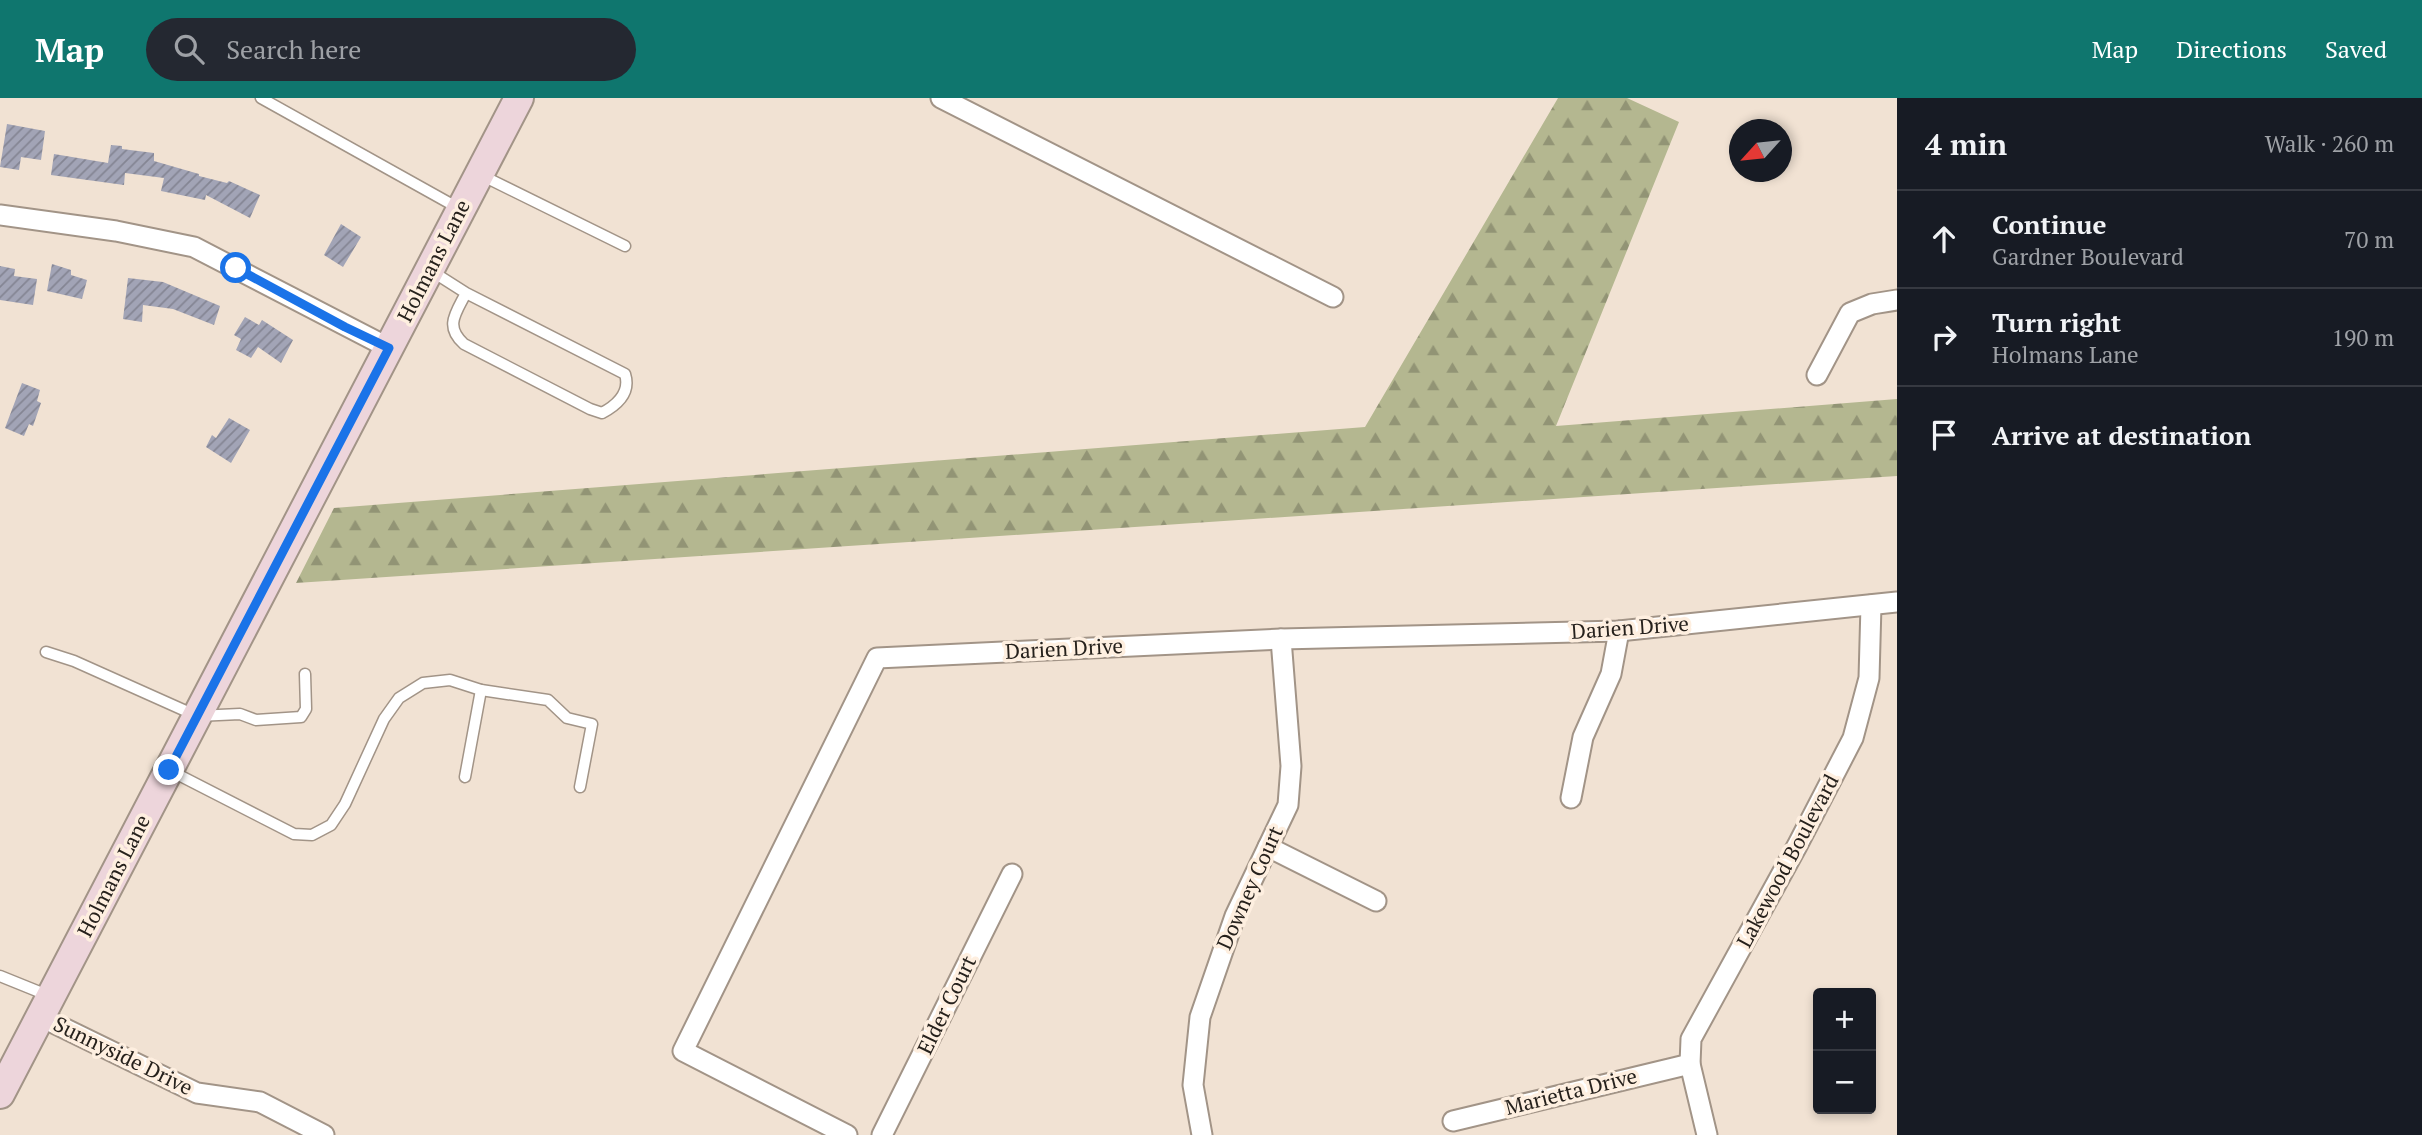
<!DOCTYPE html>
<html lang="en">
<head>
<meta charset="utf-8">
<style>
	:root { --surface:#171b24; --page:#242831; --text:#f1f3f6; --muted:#9ea1a6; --line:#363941; --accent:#0f766e }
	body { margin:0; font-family:"PT Serif",serif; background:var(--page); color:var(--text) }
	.controls { position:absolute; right:21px; bottom:21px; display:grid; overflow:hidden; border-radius:7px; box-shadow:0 4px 10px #0003 }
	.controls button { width:63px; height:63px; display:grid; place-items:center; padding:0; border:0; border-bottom:2px solid var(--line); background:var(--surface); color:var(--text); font:35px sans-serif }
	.compass { position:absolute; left:1729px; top:21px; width:63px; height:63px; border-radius:50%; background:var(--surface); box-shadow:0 4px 10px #0003; rotate:243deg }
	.stop { position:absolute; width:21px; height:21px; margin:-16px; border:5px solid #1a73e8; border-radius:50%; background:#fff }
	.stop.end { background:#1a73e8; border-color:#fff; box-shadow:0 2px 7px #0008 }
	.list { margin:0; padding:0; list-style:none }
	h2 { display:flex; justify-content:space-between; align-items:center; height:91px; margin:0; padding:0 28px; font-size:30px }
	h2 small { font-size:23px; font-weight:400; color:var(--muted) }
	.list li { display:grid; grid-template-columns:46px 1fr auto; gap:21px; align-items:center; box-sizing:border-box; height:98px; padding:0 28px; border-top:2px solid var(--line) }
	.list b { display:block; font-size:26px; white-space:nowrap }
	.list p { margin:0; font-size:23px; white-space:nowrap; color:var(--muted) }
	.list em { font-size:23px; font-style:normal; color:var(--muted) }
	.icon { flex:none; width:38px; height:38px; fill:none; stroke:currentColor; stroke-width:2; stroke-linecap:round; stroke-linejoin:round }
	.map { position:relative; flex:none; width:1897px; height:1037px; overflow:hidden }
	header { display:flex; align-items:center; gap:42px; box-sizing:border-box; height:98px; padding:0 35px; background:var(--accent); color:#fff }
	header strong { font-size:33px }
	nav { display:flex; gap:38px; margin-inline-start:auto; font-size:24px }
	.search { width:490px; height:63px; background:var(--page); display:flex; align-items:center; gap:18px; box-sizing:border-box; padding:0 24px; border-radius:38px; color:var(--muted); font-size:26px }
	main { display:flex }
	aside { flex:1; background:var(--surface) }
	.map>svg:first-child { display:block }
	.forest { fill:url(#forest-firs) }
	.building { fill:url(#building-hatch) }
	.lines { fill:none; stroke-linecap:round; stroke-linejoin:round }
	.service-casing { stroke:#a29487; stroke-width:13 }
	.minor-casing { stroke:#a29487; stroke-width:23 }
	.secondary-casing { stroke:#a29487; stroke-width:32 }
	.service { stroke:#fff; stroke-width:10 }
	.minor { stroke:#fff; stroke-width:19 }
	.secondary { stroke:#edd5db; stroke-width:28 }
	.route { stroke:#1a73e8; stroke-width:9 }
	.labels { text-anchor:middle; stroke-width:7; stroke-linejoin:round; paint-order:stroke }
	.street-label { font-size:21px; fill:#26211c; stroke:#feefe0 }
</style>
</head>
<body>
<header>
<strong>Map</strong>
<div class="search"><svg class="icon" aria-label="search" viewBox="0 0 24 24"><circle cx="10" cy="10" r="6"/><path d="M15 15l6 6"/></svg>Search here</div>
<nav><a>Map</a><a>Directions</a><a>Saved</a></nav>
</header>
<main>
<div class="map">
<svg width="1897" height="1037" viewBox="0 0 1897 1037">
	<defs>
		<pattern id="forest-firs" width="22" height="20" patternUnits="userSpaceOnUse" patternTransform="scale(1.75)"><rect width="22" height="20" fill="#b4b790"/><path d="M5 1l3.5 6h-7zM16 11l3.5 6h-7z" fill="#929475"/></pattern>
		<pattern id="building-hatch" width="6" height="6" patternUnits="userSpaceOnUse" patternTransform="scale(1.75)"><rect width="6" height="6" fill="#a2a4b6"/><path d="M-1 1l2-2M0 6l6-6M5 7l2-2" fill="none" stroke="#848593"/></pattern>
	</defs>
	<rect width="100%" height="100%" fill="#f1e2d3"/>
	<path class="forest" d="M1558,0H1627L1679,24L1556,328L1897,301V378L296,485L334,410L1365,329Z"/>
	<g class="building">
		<path d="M7,26L45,33L41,62L21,59L19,72L0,69Z"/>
		<path d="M111,47L122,48V51L154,55V63L199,76V78L227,85L229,83L260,97L250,120L206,97L205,102L161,93L164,80L125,75L124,87L51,77L54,56L108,65Z"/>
		<path d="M341,126L361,139L343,169L324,157Z"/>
		<path d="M52,166L71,172V177L87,182L82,201L47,193Z"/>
		<path d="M0,168L15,171L14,178L37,181L33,207L0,202Z"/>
		<path d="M128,180L163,184L220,208L214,227L173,211L143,207L142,224L123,221Z"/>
		<path d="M245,219L259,227L262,222L293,242L281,265L258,249L251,260L236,252L241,241L234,237Z"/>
		<path d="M22,285L40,292L37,303L41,305L33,328L29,326L24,338L5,330Z"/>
		<path d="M229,320L250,332L231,365L206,349L212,337L216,340Z"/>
	</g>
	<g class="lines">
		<g class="service-casing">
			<g id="service">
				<path d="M261,0L460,111"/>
				<path d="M483,78L625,148"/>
				<path d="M433,174L466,195L625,276C631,295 617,307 602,315L590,311L464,246C444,228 456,215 466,195"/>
				<path d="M46,554L74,563L197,618L240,616L256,622L301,619L306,611L305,576"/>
				<path d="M169,672L294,736L312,737L331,727L345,706L384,621L399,600L423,585L450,582L481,592L548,602L567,620L592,626L580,689"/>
				<path d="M465,679L481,592"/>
				<path d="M0,878L47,897"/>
			</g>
		</g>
		<g class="minor-casing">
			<g id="minor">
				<path d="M941,0L1333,199"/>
				<path d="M0,117L116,133L194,149L389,250"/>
				<path d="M1817,277L1850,215L1872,206L1897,202"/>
				<path d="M1571,700L1583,639L1611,576L1619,533"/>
				<path d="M1268,749L1376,803"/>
				<path d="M41,919L197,995L260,1004L324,1037"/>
				<path d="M1453,1023L1690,966"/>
				<path d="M847,1037L683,953L877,560L1281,541L1619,533L1897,504"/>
				<path d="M882,1037L1012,776"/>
				<path d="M1202,1037L1193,987L1200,919L1235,818L1288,707L1291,668L1281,541"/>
				<path d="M1707,1037L1690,966L1691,941L1797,748L1853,640L1869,580L1871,507"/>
			</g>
		</g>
		<g class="secondary-casing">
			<path id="secondary" d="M0,996L519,0"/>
		</g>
		<use href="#service" class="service"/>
		<use href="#minor" class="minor"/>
		<use href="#secondary" class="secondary"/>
	</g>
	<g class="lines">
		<path class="route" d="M169,672L389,250L345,229L236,170"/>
	</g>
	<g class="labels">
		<g class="street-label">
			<text transform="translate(434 163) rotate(-63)" y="7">Holmans Lane</text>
			<text transform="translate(1630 530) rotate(-4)" y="7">Darien Drive</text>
			<text transform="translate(1064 551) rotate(-3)" y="7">Darien Drive</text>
			<text transform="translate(1788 763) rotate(-62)" y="7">Lakewood Boulevard</text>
			<text transform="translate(114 778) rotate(-63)" y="7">Holmans Lane</text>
			<text transform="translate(1250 790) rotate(-66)" y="7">Downey Court</text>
			<text transform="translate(947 907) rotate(-64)" y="7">Elder Court</text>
			<text transform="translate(123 958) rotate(26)" y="7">Sunnyside Drive</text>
			<text transform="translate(1571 994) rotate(-14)" y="7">Marietta Drive</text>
		</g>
	</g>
</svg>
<div class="controls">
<button>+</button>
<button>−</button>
</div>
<svg class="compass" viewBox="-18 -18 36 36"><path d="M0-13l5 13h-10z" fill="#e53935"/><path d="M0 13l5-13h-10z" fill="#9ea1a6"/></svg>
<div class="stop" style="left:236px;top:170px"></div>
<div class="stop end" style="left:169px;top:672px"></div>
</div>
<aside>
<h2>4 min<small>Walk · 260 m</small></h2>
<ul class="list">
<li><svg class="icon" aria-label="ahead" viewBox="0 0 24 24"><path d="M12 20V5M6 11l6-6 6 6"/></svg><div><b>Continue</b><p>Gardner Boulevard</p></div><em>70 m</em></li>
<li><svg class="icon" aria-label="right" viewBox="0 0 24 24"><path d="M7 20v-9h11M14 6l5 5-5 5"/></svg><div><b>Turn right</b><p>Holmans Lane</p></div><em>190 m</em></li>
<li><svg class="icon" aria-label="arrive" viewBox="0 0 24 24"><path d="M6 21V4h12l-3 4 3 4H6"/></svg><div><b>Arrive at destination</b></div></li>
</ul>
</aside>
</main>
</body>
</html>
